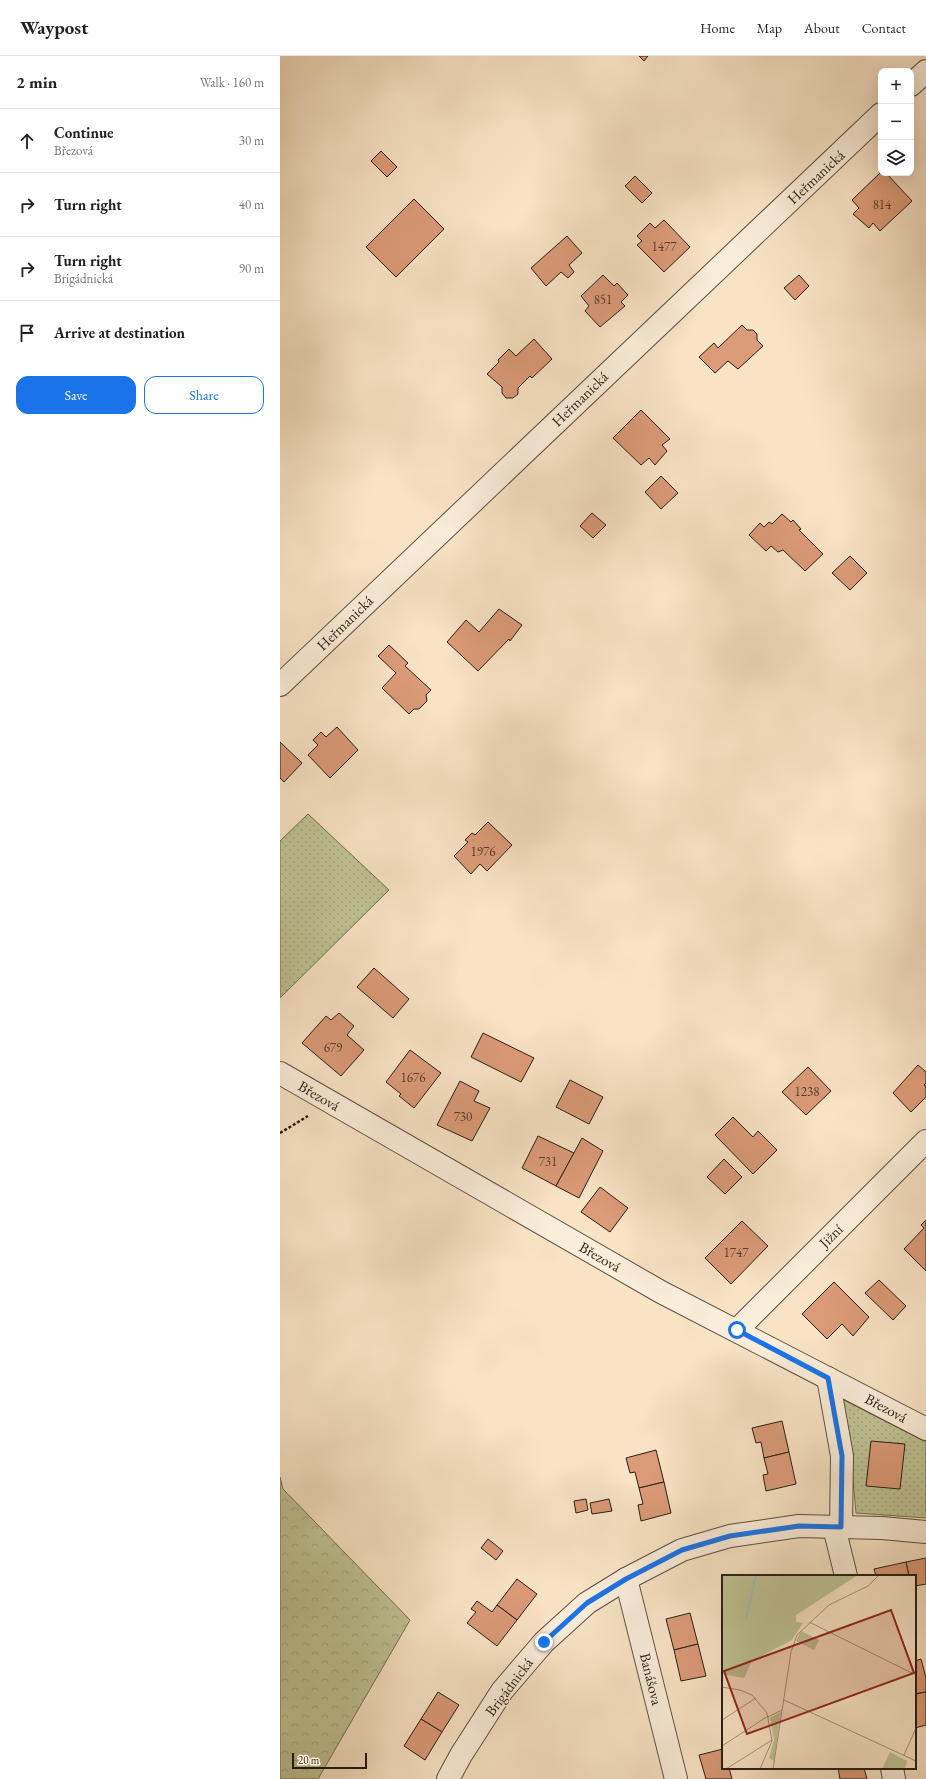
<!DOCTYPE html>
<html lang="en">
<head>
<meta charset="utf-8">
<style>
	:root { --surface:#fff; --page:#f6f6f6; --text:#202124; --muted:#757577; --line:#e0e0e0; --accent:#1a73e8 }
	body { margin:0; font-family:"EB Garamond",serif; background:var(--page); color:var(--text) }
	.controls { position:absolute; right:12px; top:12px; display:grid; overflow:hidden; border-radius:8px; box-shadow:0 4px 16px #0002 }
	.controls button { width:36px; height:36px; display:grid; place-items:center; padding:0; border:0; border-bottom:1px solid var(--line); background:var(--surface); color:var(--text); font:20px sans-serif }
	.scale { position:absolute; left:12px; bottom:10px; width:75px; box-sizing:border-box; padding-left:4px; border:2px solid #271e12; border-top:0; font-size:11px; line-height:14px; white-space:nowrap; color:#271e12; -webkit-text-stroke:3px #faedd9; paint-order:stroke }
	.stop { position:absolute; width:12px; height:12px; margin:-9px; border:3px solid #1a73e8; border-radius:50%; background:#fff }
	.stop.end { background:#1a73e8; border-color:#fff; box-shadow:0 1px 4px #0008 }
	.list { margin:0; padding:0; list-style:none }
	h2 { display:flex; justify-content:space-between; align-items:center; height:52px; margin:0; padding:0 16px; font-size:17px }
	h2 small { font-size:13px; font-weight:400; color:var(--muted) }
	.list li { display:grid; grid-template-columns:26px 1fr auto; gap:12px; align-items:center; box-sizing:border-box; height:64px; padding:0 16px; border-top:1px solid var(--line) }
	.list b { display:block; font-size:15px; white-space:nowrap }
	.list p { margin:0; font-size:13px; white-space:nowrap; color:var(--muted) }
	.list em { font-size:13px; font-style:normal; color:var(--muted) }
	.actions { display:flex; gap:8px; padding:12px 16px }
	.actions a { flex:1; padding:9px 0; border:1px solid var(--accent); border-radius:12px; text-align:center; font-size:14px; color:var(--accent) }
	.actions .main { background:var(--accent); color:#fff }
	.icon { flex:none; width:22px; height:22px; fill:none; stroke:currentColor; stroke-width:2; stroke-linecap:round; stroke-linejoin:round }
	.map { position:relative; flex:none; width:646px; height:1723px; overflow:hidden }
	header { display:flex; align-items:center; gap:24px; box-sizing:border-box; height:56px; padding:0 20px; background:var(--surface); border-bottom:1px solid var(--line) }
	header strong { font-size:19px }
	nav { display:flex; gap:22px; margin-inline-start:auto; font-size:14px }
	main { display:flex }
	aside { flex:1; background:var(--surface) }
	.map>svg:first-child { display:block }
	.grass { fill:url(#grass-dots); stroke:#737053 }
	.forest { fill:url(#forest-crowns); stroke:#737053 }
	.building { fill:#db9a78; stroke:#271e12 }
	.lines { fill:none; stroke-linecap:round; stroke-linejoin:round }
	.minor-casing { stroke:#5b4f3f; stroke-width:24 }
	.path { stroke:#271e12; stroke-width:2.5; stroke-dasharray:3 2; stroke-linecap:butt }
	.minor { stroke:#faedd9; stroke-width:22 }
	.route { stroke:#1a73e8; stroke-width:5 }
	.labels { text-anchor:middle; stroke-width:3; stroke-linejoin:round; paint-order:stroke }
	.number-label { font-size:13px; fill:#543d2c }
	.street-label { font-size:15px; fill:#271e12; stroke:#faedd9 }
	.inset-river { fill:none; stroke:#9dbeb5; stroke-width:2 }
	.inset-road { fill:none; stroke:#a4947d; stroke-width:1 }
	.view { fill:#8f2418; fill-opacity:0.15; stroke:#8f2418; stroke-width:2 }
	.inset-edge { fill:none; stroke:#271e12; stroke-width:2 }
</style>
</head>
<body>
<header>
<strong>Waypost</strong>
<nav><a>Home</a><a>Map</a><a>About</a><a>Contact</a></nav>
</header>
<main>
<aside>
<h2>2 min<small>Walk · 160 m</small></h2>
<ul class="list">
<li><svg class="icon" aria-label="ahead" viewBox="0 0 24 24"><path d="M12 20V5M6 11l6-6 6 6"/></svg><div><b>Continue</b><p>Březová</p></div><em>30 m</em></li>
<li><svg class="icon" aria-label="right" viewBox="0 0 24 24"><path d="M7 20v-9h11M14 6l5 5-5 5"/></svg><div><b>Turn right</b></div><em>40 m</em></li>
<li><svg class="icon" aria-label="right" viewBox="0 0 24 24"><path d="M7 20v-9h11M14 6l5 5-5 5"/></svg><div><b>Turn right</b><p>Brigádnická</p></div><em>90 m</em></li>
<li><svg class="icon" aria-label="arrive" viewBox="0 0 24 24"><path d="M6 21V4h12l-3 4 3 4H6"/></svg><div><b>Arrive at destination</b></div></li>
</ul>
<div class="actions"><a class="main">Save</a><a>Share</a></div>
</aside>
<div class="map">
<svg width="646" height="1723" viewBox="0 0 646 1723">
	<defs>
		<pattern id="grass-dots" width="8" height="8" patternUnits="userSpaceOnUse"><rect width="8" height="8" fill="#bfc394"/><path d="M2 2h.1M6 6h.1" fill="none" stroke="#a4a77f" stroke-width="1.8" stroke-linecap="round"/></pattern>
		<pattern id="forest-crowns" width="20" height="18" patternUnits="userSpaceOnUse"><rect width="20" height="18" fill="#bfc394"/><path d="M2 6a3 3 0 1 1 6 0M12 15a3 3 0 1 1 6 0" fill="none" stroke="#a4a77f"/></pattern>
	</defs>
	<rect width="100%" height="100%" fill="#f8e3c5"/>
	<filter id="stains"><feTurbulence type="fractalNoise" baseFrequency=".005" numOctaves="4"/><feColorMatrix values="0 0 0 0 .2 0 0 0 0 .09 0 0 0 0 .02 0 0 0 .5 -.17"/></filter>
	<radialGradient id="worn" r=".72"><stop offset=".6" stop-color="#630" stop-opacity="0"/><stop offset="1" stop-color="#630" stop-opacity=".3"/></radialGradient>
	<g class="grass">
		<path d="M28,758L109,834L0,942V785Z"/>
		<path d="M560,1342L646,1386V1462L576,1457L569,1379Z"/>
	</g>
	<path class="forest" d="M0,1421L3,1433L130,1564L38,1723H0Z"/>
	<g class="building">
		<path d="M359,0H368L364,5Z"/>
		<path d="M101,95L117,111L107,121L91,105Z"/>
		<path d="M601,116L606,117L632,145L600,175L593,167L589,172L573,158L579,152L572,144Z"/>
		<path d="M355,120L372,137L362,147L345,130Z"/>
		<path d="M134,143L164,173L116,221L86,191Z"/>
		<path d="M384,164L410,191L384,216L357,189L362,185L357,180L370,167L375,172Z"/>
		<path d="M287,180L302,197L289,209L294,216L288,222L281,216L266,230L251,212Z"/>
		<path d="M323,219L334,230L337,227L348,239L341,246L345,250L320,271L305,255L309,250L301,240Z"/>
		<path d="M519,219L529,230L515,244L504,232Z"/>
		<path d="M462,269L467,274H473L477,278V284L483,290L458,313L448,305L435,317L419,301L434,287L438,292Z"/>
		<path d="M254,283L272,303L252,322L250,320L238,332V338L233,342H226L222,337V331L207,318L219,306L218,304L229,293L236,300Z"/>
		<path d="M361,354L390,383L382,389L387,395L375,409L369,402L361,409L333,382Z"/>
		<path d="M381,420L398,437L381,453L365,436Z"/>
		<path d="M312,457L326,469L313,482L300,470Z"/>
		<path d="M502,458L511,466L513,464L521,473L519,474L543,498L525,515L503,494L498,496L491,490L486,495L469,479L480,467L484,471L489,466L492,468Z"/>
		<path d="M570,500L587,517L570,534L552,517Z"/>
		<path d="M219,553L242,569L230,585L229,583L198,615L167,586L186,564L199,576Z"/>
		<path d="M109,589L128,607L125,610L151,634L146,639L147,645L139,653H134L129,658L102,632L116,617L98,600Z"/>
		<path d="M57,671L78,694L50,722L28,699L38,689L33,684L41,676L46,681Z"/>
		<path d="M0,686L22,707L4,726L0,722Z"/>
		<path d="M208,766L232,789L207,815L200,808L191,818L174,800L188,786L185,784L192,777L195,779Z"/>
		<path d="M94,912L129,943L113,962L77,931Z"/>
		<path d="M59,957L74,970L67,979L84,994L61,1020L22,987L46,960L51,964Z"/>
		<path d="M203,977L254,1002L241,1026L191,1001Z"/>
		<path d="M130,994L161,1017L134,1052L119,1040L121,1038L106,1026Z"/>
		<path d="M638,1009L646,1016V1027L644,1029L646,1030V1041L631,1056L613,1037Z"/>
		<path d="M528,1011L551,1035L526,1059L502,1036Z"/>
		<path d="M290,1024L323,1041L309,1068L276,1051Z"/>
		<path d="M180,1025L199,1035L194,1045L210,1052L192,1085L157,1069Z"/>
		<path d="M453,1061L473,1081L478,1075L497,1094L473,1118L435,1079Z"/>
		<path d="M258,1080L294,1097L276,1130L242,1112Z"/>
		<path d="M302,1082L323,1095L299,1142L276,1130Z"/>
		<path d="M444,1103L462,1121L445,1138L427,1121Z"/>
		<path d="M320,1131L348,1152L330,1176L301,1156Z"/>
		<path d="M646,1164V1215L624,1193L644,1172L641,1169Z"/>
		<path d="M462,1165L488,1190L451,1228L425,1202Z"/>
		<path d="M599,1224L626,1250L613,1264L585,1237Z"/>
		<path d="M554,1226L589,1261L573,1280L562,1268L547,1283L522,1258Z"/>
		<path d="M502,1365L509,1396L484,1402L481,1386L476,1387L472,1372Z"/>
		<path d="M591,1385L625,1388L620,1433L586,1430Z"/>
		<path d="M376,1394L384,1426L359,1432L355,1416L350,1417L346,1402Z"/>
		<path d="M509,1396L516,1428L486,1435L483,1419L488,1418L484,1402Z"/>
		<path d="M384,1426L391,1457L361,1465L358,1449L363,1448L359,1432Z"/>
		<path d="M306,1443L308,1454L296,1457L294,1445Z"/>
		<path d="M329,1443L332,1455L312,1458L310,1447Z"/>
		<path d="M208,1483L223,1495L216,1504L201,1492Z"/>
		<path d="M646,1502V1528L635,1530V1520H629L626,1506Z"/>
		<path d="M626,1506L629,1520H596L594,1513Z"/>
		<path d="M237,1523L257,1538L237,1564L217,1549Z"/>
		<path d="M197,1545L212,1556L217,1549L237,1564L217,1590L187,1567L196,1556L191,1553Z"/>
		<path d="M410,1557L418,1588L394,1594L386,1563Z"/>
		<path d="M418,1588L426,1620L401,1625L394,1594Z"/>
		<path d="M641,1603L646,1622V1636L635,1638V1605Z"/>
		<path d="M158,1636L179,1649L162,1676L141,1663Z"/>
		<path d="M646,1636V1669L635,1672V1638Z"/>
		<path d="M141,1663L162,1676L145,1704L124,1690Z"/>
		<path d="M443,1693V1712H449L452,1723H426L419,1699Z"/>
		<path d="M558,1712H584L587,1723H560Z"/>
	</g>
	<g class="lines">
		<g class="minor-casing">
			<g id="minor">
				<path d="M631,29L646,15"/>
				<path d="M0,629L601,58"/>
				<path d="M0,1017L381,1236L646,1373"/>
				<path d="M457,1274L646,1085"/>
				<path d="M548,1322L562,1400L561,1471"/>
				<path d="M554,1471L566,1520"/>
				<path d="M346,1523L396,1723"/>
				<path d="M612,1712L614,1723"/>
				<path d="M168,1723L181,1699L222,1635L264,1586L307,1547L346,1523L402,1494L450,1480L519,1470L602,1472L646,1476"/>
			</g>
		</g>
		<path class="path" d="M0,1077L28,1060"/>
		<use href="#minor" class="minor"/>
	</g>
	<g class="lines">
		<path class="route" d="M264,1586L307,1547L346,1523L402,1494L450,1480L519,1470L561,1471L562,1400L548,1322L457,1274"/>
	</g>
	<g class="labels">
		<g class="number-label">
			<text x="602" y="153">814</text>
			<text x="384" y="195">1477</text>
			<text x="323" y="248">851</text>
			<text x="203" y="800">1976</text>
			<text x="53" y="996">679</text>
			<text x="133" y="1026">1676</text>
			<text x="527" y="1040">1238</text>
			<text x="183" y="1065">730</text>
			<text x="268" y="1110">731</text>
			<text x="456" y="1201">1747</text>
		</g>
		<g class="street-label">
			<text transform="translate(536 121) rotate(-43)" y="5">Heřmanická</text>
			<text transform="translate(300 343) rotate(-44)" y="5">Heřmanická</text>
			<text transform="translate(65 567) rotate(-44)" y="5">Heřmanická</text>
			<text transform="translate(39 1040) rotate(30)" y="5">Březová</text>
			<text transform="translate(551 1180) rotate(-45)" y="5">Jižní</text>
			<text transform="translate(320 1201) rotate(30)" y="5">Březová</text>
			<text transform="translate(606 1352) rotate(28)" y="5">Březová</text>
			<text transform="translate(371 1623) rotate(76)" y="5">Banášova</text>
			<text transform="translate(229 1631) rotate(-53)" y="5">Brigádnická</text>
		</g>
	</g>
	<g transform="translate(442 1519)">
		<rect width="194" height="194" fill="#f8e3c5"/>
		<path d="M79,56L97,65L92,75L74,66ZM59,137L52,186L47,183L52,165L48,143ZM168,177L185,186L183,194H160Z" fill="#bfc394"/>
		<path d="M0,0H136L74,40V47L81,48L70,65L30,86L22,103L0,99Z" fill="#bfc394"/>
		<path class="inset-river" d="M24,44L34,0"/>
		<path class="inset-road" d="M87,47L194,100M0,112L18,115L30,120L45,138L50,166L38,194M62,125L194,186M46,142L60,135M0,145L34,123M0,171L46,141M182,180L194,153M4,194L50,165M51,194L69,77L75,60L107,30L146,11L157,0"/>
		<path class="view" d="M169,35L192,98L25,159L2,96Z"/>
		<rect width="194" height="194" class="inset-edge"/>
	</g>
	<rect width="100%" height="100%" filter="url(#stains)"/>
	<rect width="100%" height="100%" fill="url(#worn)"/>
</svg>
<div class="controls">
<button>+</button>
<button>−</button>
<button><svg class="icon" aria-label="layers" viewBox="0 0 24 24"><path d="M12 4l9 5-9 5-9-5zM3 14l9 5 9-5"/></svg></button>
</div>
<div class="scale">20 m</div>
<div class="stop" style="left:457px;top:1274px"></div>
<div class="stop end" style="left:264px;top:1586px"></div>
</div>
</main>
</body>
</html>
